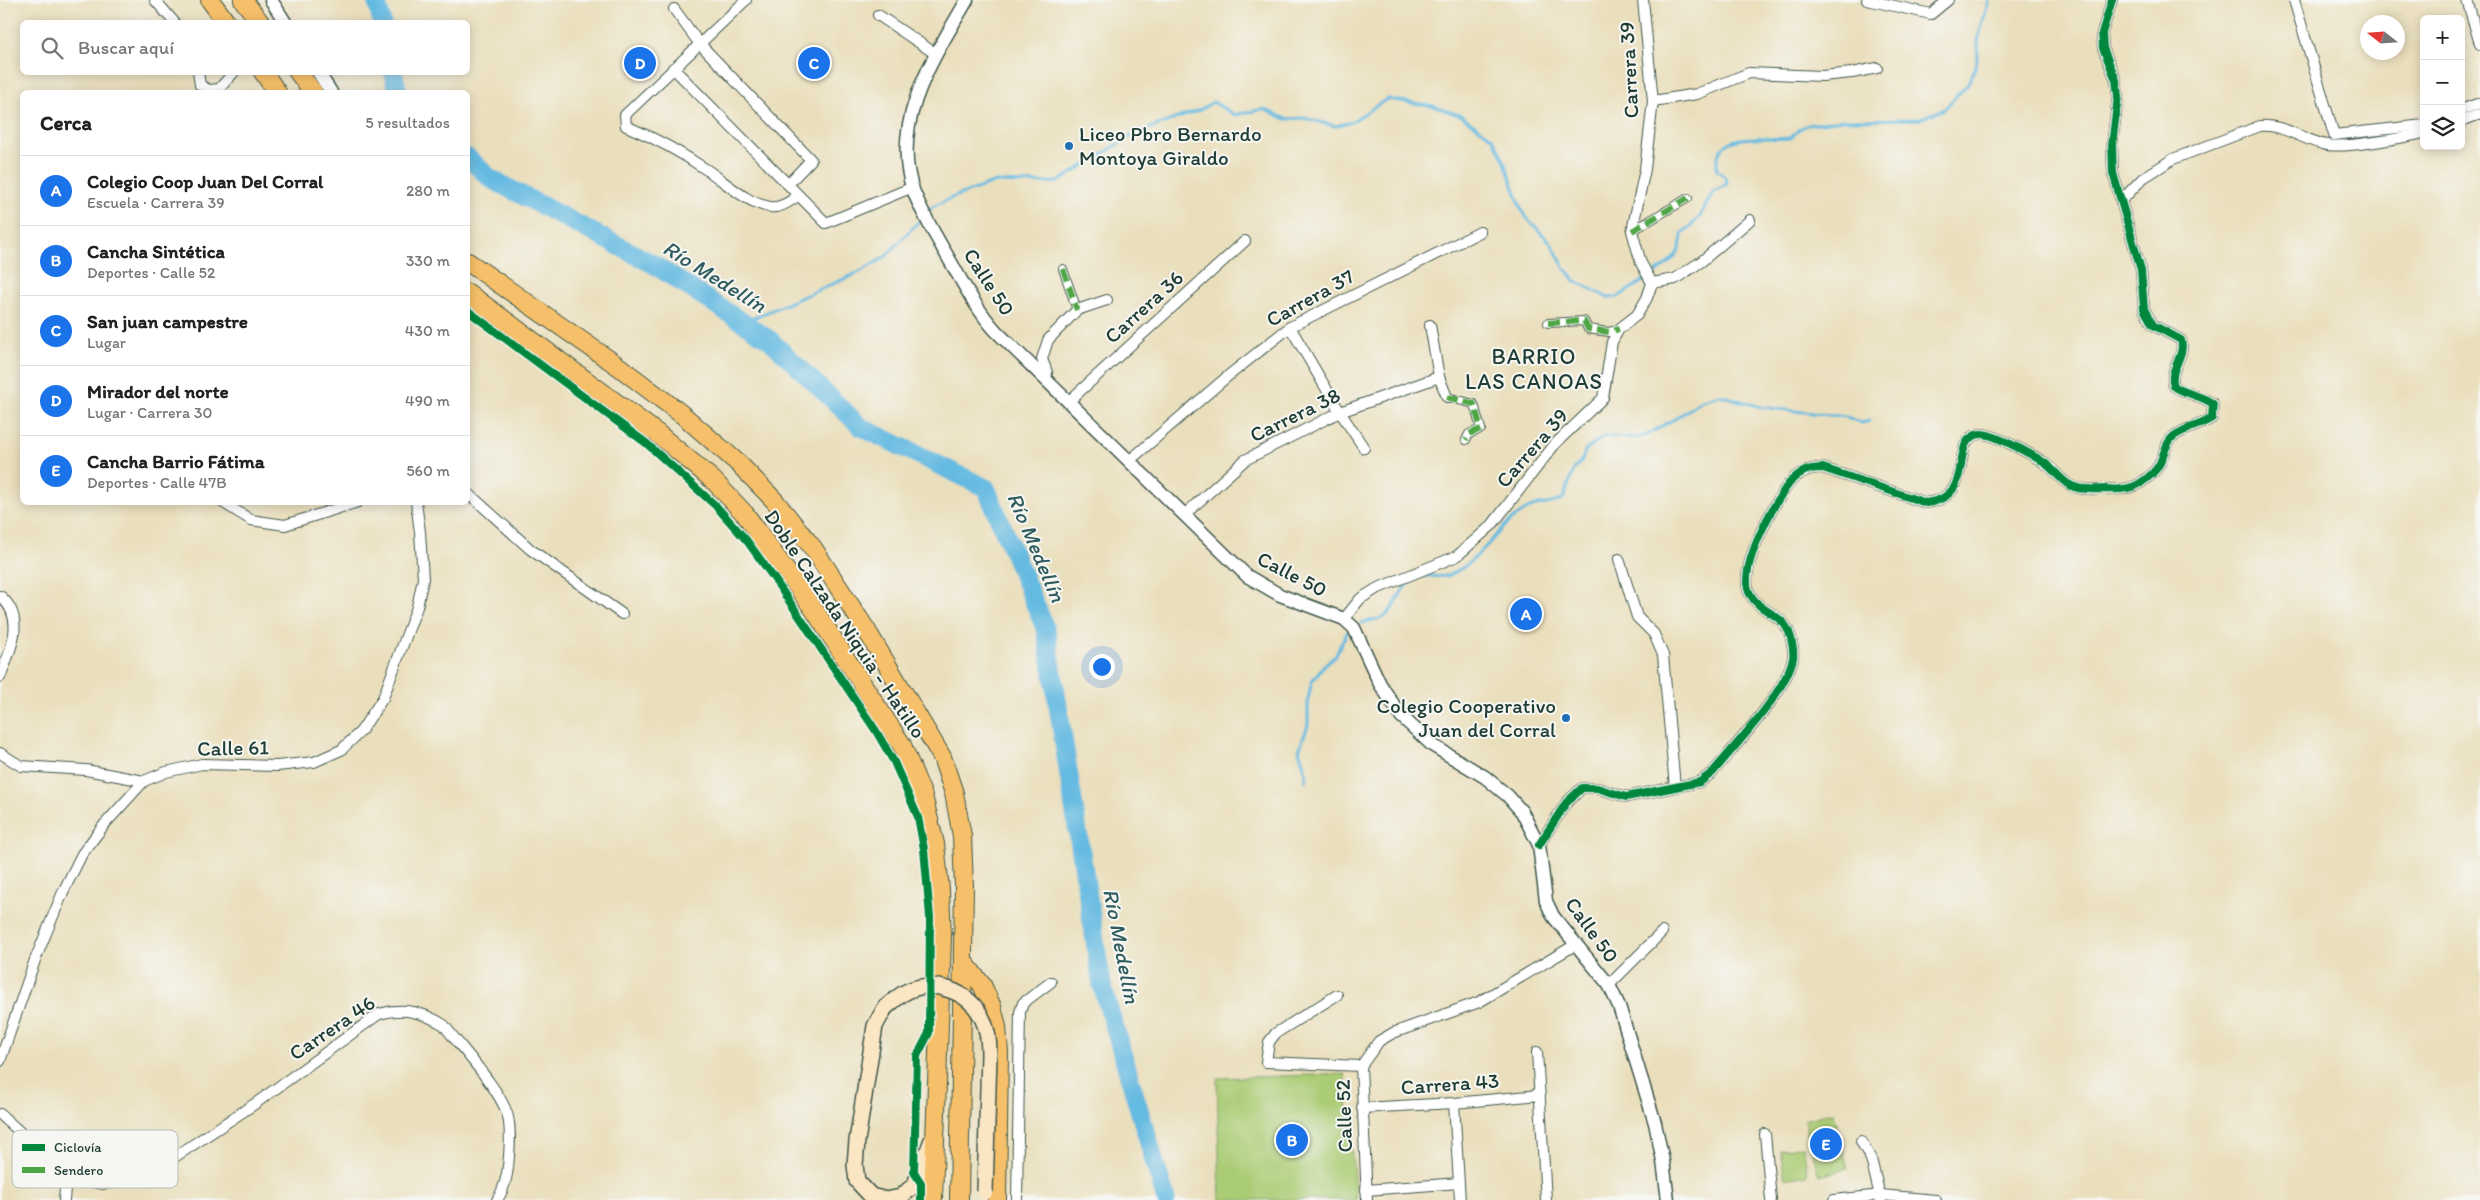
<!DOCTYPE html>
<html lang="es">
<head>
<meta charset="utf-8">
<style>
	:root { --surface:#fff; --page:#f2f2f2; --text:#222; --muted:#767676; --line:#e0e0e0; --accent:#1a73e8 }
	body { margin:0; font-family:Itim,sans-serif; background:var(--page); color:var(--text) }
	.controls { position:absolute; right:15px; top:15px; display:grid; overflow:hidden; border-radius:8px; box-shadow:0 2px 12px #0003 }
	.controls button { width:45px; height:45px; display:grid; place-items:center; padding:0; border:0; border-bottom:1px solid var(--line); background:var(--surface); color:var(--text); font:25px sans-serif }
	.compass { position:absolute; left:2360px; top:15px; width:45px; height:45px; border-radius:50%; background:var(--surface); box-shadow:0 2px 12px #0003; rotate:287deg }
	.you { position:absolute; left:1101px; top:666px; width:18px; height:18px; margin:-12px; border:4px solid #fff; border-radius:50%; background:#1a73e8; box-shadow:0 0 0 8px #1a73e833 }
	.badge { display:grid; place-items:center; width:32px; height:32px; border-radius:50%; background:var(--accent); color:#fff; font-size:16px; font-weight:700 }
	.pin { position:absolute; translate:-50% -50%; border:2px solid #fff; box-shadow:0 1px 5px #0006 }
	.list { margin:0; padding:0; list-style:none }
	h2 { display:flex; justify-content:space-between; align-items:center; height:65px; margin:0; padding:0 20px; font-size:21px }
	h2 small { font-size:16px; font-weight:400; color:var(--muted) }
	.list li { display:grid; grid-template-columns:32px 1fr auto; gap:15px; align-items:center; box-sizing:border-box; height:70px; padding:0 20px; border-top:1px solid var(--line) }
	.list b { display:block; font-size:19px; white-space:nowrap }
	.list p { margin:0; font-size:16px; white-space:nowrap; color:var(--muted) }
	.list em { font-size:16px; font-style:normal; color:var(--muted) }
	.icon { flex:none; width:28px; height:28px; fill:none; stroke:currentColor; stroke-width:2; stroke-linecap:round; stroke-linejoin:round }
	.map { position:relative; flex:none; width:2480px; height:1200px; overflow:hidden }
	.search { position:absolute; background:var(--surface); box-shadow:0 2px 12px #0003; left:20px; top:20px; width:450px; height:55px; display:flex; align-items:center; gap:12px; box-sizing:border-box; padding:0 18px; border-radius:8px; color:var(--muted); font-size:19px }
	.panel { position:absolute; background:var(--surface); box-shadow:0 2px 12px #0003; left:20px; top:90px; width:450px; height:415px; border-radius:8px }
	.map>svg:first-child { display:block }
	.green { fill:#aacc75; stroke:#648454 }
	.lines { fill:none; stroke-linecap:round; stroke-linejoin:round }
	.stream { stroke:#65bae1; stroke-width:3 }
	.river { stroke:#65bae1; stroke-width:19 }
	.pedestrian-casing { stroke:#3d5548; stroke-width:10 }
	.minor-casing { stroke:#3d5548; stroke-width:12 }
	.tertiary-casing { stroke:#3d5548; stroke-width:15 }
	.secondary-casing { stroke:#3d5548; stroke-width:18 }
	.trunk-casing { stroke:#3d5548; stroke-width:20 }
	.pedestrian { stroke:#fff; stroke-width:8 }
	.minor { stroke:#fff; stroke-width:10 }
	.tertiary { stroke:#fff; stroke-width:12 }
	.secondary { stroke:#fbe6c4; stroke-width:15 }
	.trunk { stroke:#f6c06b; stroke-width:18 }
	.secondary-bridge-casing { stroke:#3d5548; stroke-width:18; stroke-linecap:butt }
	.secondary-bridge { stroke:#fbe6c4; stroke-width:15 }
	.quiet { stroke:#4fa644; stroke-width:6; stroke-dasharray:12 6; stroke-linecap:butt }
	.cycleway-casing { stroke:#f6f6f2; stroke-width:11 }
	.cycleway { stroke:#00873e; stroke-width:8 }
	.poi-dot { fill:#1f6fb2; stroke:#f6f6f2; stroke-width:2 }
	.labels { text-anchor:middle; stroke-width:4; stroke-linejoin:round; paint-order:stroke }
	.street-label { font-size:21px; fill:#1f3d34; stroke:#f6f6f2 }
	.poi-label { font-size:21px; fill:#1f3d34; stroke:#f6f6f2; text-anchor:start }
	.water-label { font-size:22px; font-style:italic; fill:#305c5f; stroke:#f6f6f2 }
	.neighbourhood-label { font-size:22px; letter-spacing:1px; fill:#1f3d34; stroke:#f6f6f2 }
	.key { fill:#f6f6f2; stroke:#b6beb9; stroke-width:1 }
	.key-label { font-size:14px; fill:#1f3d34 }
</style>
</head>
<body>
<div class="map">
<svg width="2480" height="1200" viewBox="0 0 2480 1200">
	<rect width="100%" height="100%" fill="#f6f6f2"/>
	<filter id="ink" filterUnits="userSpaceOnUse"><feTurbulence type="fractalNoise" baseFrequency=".02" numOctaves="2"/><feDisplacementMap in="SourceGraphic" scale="10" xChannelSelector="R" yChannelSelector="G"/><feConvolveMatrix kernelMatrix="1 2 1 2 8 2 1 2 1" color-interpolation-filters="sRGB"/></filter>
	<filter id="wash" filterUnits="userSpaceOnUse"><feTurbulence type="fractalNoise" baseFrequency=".0096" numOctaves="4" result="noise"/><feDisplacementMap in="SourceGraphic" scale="20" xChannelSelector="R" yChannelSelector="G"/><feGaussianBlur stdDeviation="1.12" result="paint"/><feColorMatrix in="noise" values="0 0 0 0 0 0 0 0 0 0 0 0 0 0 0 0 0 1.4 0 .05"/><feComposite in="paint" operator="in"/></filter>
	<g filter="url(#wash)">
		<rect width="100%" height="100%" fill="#eadfbc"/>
		<g class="green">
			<path d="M1345,1074L1356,1200H1220L1217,1078Z"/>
			<path d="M1833,1112L1848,1169L1819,1176L1804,1120Z"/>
			<path d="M1803,1146L1808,1175L1785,1179L1780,1150Z"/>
		</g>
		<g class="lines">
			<g class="stream">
				<path d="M927,213L932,207L956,196L996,182L1024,183L1058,182L1136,133L1200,110L1213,102L1235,115L1263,109L1286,119L1304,118L1335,126L1351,122L1387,99L1433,106L1462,116L1493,138L1504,160L1521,208L1527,218L1551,243L1564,267L1574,280L1608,298L1618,297L1646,279"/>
				<path d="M1654,274C1671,261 1681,257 1682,234L1699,218L1713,192L1727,184L1726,178L1717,170C1713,126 1766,141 1791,138L1799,129L1808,125L1842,120L1920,119L1944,109L1967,85L1976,67L1979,35L1989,0"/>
				<path d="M744,322L858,273L885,257L923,217"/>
				<path d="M1362,623C1369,620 1378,620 1384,617C1398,608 1400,585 1415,578C1425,573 1438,579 1449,575C1481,562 1495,528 1524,511C1538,502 1549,506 1563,499L1574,470L1583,458L1585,451L1604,436L1635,438L1647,435L1681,415L1702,400L1720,395L1761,407L1846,417L1862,423L1869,421"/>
				<path d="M1306,781V773L1299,750L1308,725V699L1312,681L1324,665L1335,656L1348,631"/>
			</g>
			<g class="river">
				<path d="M376,0L382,22"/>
				<path d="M393,72L398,92"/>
				<path d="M468,158L491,179L653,264L770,340L861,427L986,488L1046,630L1102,985L1166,1200"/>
			</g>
		</g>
	</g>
	<g filter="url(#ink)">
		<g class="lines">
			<g class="pedestrian-casing">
				<g id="pedestrian">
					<path d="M1632,231L1688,198"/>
					<path d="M1063,269L1077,310"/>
					<path d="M1548,323L1584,321L1588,329L1609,332L1619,329"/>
					<path d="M1447,397L1474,404L1481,429L1469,434L1466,440"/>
				</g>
			</g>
			<g class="minor-casing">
				<g id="minor">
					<path d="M155,0L174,22"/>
					<path d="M746,0L625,115L626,126C655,138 682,153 707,170C727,183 746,203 770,207C780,209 790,201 798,196"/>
					<path d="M1867,0L1931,14L1948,0"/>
					<path d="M2294,0L2334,135L2424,125"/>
					<path d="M2467,0L2480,44"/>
					<path d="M674,9L699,43L811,160L788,184"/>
					<path d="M878,15L936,54"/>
					<path d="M673,68L826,223L913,187"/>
					<path d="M198,72L200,85L209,90L219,89L234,72"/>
					<path d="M1653,101L1697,94L1749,73L1822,76L1852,73L1877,68"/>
					<path d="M2461,110L2480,103"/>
					<path d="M2461,121L2480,114"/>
					<path d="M2121,201L2143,178L2173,159L2260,126C2285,124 2303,141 2327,145C2347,148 2403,138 2424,133"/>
					<path d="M1652,283L1675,279L1702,261L1750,220"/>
					<path d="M1430,325L1439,377L1447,397"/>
					<path d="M1290,327L1340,412L1364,448"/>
					<path d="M1046,380L1047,372L1042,359L1048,340L1077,310L1107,300"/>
					<path d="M1068,402L1245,241"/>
					<path d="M1129,461L1228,376L1290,327L1480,232"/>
					<path d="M468,493L530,549L622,614"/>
					<path d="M222,502L251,520L285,525L358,502"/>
					<path d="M1184,515L1245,460L1340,412L1439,377"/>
					<path d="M1619,559L1637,617L1654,634L1663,655L1675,787"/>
					<path d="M0,596C27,618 10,651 0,677"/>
					<path d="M1344,619L1360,599L1376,589L1457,556L1492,525L1555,444L1603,398L1612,342L1619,329L1637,315L1647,298L1652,283L1641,263L1632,231L1645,169L1653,101L1643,0"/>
					<path d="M0,753L21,766L86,770L144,781"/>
					<path d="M1539,845L1566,803L1582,788H1597L1626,797L1700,782L1713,772C1736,744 1786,692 1793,658C1794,653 1793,648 1792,643C1787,611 1763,617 1750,594C1736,570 1776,498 1792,480C1801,471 1810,468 1823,468L1926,503C1980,496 1946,437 1981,434C1993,433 2035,456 2046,464C2054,470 2060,479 2068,484C2079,491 2094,489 2106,489C2116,490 2130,489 2139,484C2147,479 2156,471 2160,463C2164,454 2166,442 2174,436C2185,428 2200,426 2212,418L2213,404C2202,395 2186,395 2174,386C2168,370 2186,356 2181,340L2153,325L2144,309L2141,270L2113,173L2112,145L2118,96L2116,80L2103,48L2102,33L2112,0"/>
					<path d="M1609,985L1662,932"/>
					<path d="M1337,995L1276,1033L1269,1042L1266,1062L1361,1066"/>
					<path d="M1537,1052L1546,1200"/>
					<path d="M0,1061L35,960L63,892L82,854L104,825L144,781L166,772L202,764L277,766L314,762L341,750L361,731L383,698L417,607L423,579L420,532L416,502"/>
					<path d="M1361,1066L1379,1041L1393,1033L1479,1002L1575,945"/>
					<path d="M1361,1066L1367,1200"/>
					<path d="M1454,1103L1460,1200"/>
					<path d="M1362,1108L1454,1103L1540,1095"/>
					<path d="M0,1114L70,1177L102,1184L126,1180L152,1172L256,1103L379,1014C404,1007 423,1012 444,1025C461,1048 502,1091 508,1117C511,1130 510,1143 509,1156C508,1171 506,1187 497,1200"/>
					<path d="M1765,1134L1771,1200"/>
					<path d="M1861,1141L1871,1159L1881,1200"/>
					<path d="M1366,1190L1459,1183"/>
					<path d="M64,1200L65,1189L70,1177"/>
					<path d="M1017,1200L1020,1012L1023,1003L1051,982"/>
					<path d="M1834,1200L1881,1195L1936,1200"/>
				</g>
			</g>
			<g class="tertiary-casing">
				<g id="tertiary">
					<path d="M271,0L285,22"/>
					<path d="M967,0C935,56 891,119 912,187C920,210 933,231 945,252C961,279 975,308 996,331L1247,576L1280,595L1344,619L1354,628L1380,684L1401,716L1432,745L1485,777L1508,796L1522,812L1539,845L1546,901L1553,916L1609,985L1619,1006L1655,1123L1663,1161L1668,1200"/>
					<path d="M318,72L331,92"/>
				</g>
			</g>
			<g class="secondary-casing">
				<path id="secondary" d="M885,1008L875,1026L857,1141L855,1165L857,1181L871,1196L886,1200L901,1197L915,1184L932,1140"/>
			</g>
			<g class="trunk-casing">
				<g id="trunk">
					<path d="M210,0L226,22"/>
					<path d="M243,0L260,22"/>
					<path d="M263,72L277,92"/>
					<path d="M298,72L313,92"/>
					<path d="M468,262L618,366L684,416L739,464L774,500L813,548L867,631L942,757L954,793L962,836L964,886L959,1200"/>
					<path d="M468,293L657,433L713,480L745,514L769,547L815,611L902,745L923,796L935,844L940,889L942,938L933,1200"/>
					<path d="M963,961L982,985L992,1007L997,1027L999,1053L997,1200"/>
				</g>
			</g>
			<use href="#pedestrian" class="pedestrian"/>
			<use href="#minor" class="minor"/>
			<use href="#tertiary" class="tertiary"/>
			<use href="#secondary" class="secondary"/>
			<use href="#trunk" class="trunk"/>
			<g class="secondary-bridge-casing">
				<path id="secondary-bridge" d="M885,1008C891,1003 897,997 904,993C931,977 971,991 983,1020C988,1031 989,1042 989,1054L985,1192"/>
			</g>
			<use href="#secondary-bridge" class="secondary-bridge"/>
			<g class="quiet">
				<path d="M1632,231L1688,198"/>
				<path d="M1063,269L1077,310"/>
				<path d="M1548,323L1584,321L1588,329L1609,332L1619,329"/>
				<path d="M1447,397L1474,404L1481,429L1469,434L1466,440"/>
			</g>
			<g class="cycleway-casing">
				<g id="cycleway">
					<path d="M468,311L646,443L716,506L747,541L773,577L876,731L894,762L918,817L924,849L930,917L929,1033L917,1056L914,1172L921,1183V1200"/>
					<path d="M1539,845L1566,803L1582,788H1597L1626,797L1700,782L1713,772C1736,744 1786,692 1793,658C1794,653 1793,648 1792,643C1787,611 1763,617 1750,594C1736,570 1776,498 1792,480C1801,471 1810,468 1823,468L1926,503C1980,496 1946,437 1981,434C1993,433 2035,456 2046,464C2054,470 2060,479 2068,484C2079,491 2094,489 2106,489C2116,490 2130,489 2139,484C2147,479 2156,471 2160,463C2164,454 2166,442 2174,436C2185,428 2200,426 2212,418L2213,404C2202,395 2186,395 2174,386C2168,370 2186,356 2181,340L2153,325L2144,309L2141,270L2113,173L2112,145L2118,96L2116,80L2103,48L2102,33L2112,0"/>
				</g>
			</g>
			<use href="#cycleway" class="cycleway"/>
		</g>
	</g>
	<g class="poi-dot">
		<circle cx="1069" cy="146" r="5"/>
		<circle cx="1566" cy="718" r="5"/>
	</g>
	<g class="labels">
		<g class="street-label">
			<text transform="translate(1629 70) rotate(-93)" y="7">Carrera 39</text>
			<text transform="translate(989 282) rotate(57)" y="7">Calle 50</text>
			<text transform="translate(1310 298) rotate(-29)" y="7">Carrera 37</text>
			<text transform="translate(1144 307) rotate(-42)" y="7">Carrera 36</text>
			<text transform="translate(1295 415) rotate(-26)" y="7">Carrera 38</text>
			<text transform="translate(1532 448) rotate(-49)" y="7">Carrera 39</text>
			<text transform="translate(1292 574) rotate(27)" y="7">Calle 50</text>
			<text transform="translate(845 624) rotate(56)" y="7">Doble Calzada Niquia - Hatillo</text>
			<text transform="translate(233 748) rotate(-1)" y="7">Calle 61</text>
			<text transform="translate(1592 930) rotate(54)" y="7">Calle 50</text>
			<text transform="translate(332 1028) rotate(-34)" y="7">Carrera 46</text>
			<text transform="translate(1450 1084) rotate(-4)" y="7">Carrera 43</text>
			<text transform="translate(1344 1116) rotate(-92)" y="7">Calle 52</text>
		</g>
		<g class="poi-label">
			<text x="1079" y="141">Liceo Pbro Bernardo<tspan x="1079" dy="24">Montoya Giraldo</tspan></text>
			<text x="1556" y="713" text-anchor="end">Colegio Cooperativo<tspan x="1556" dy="24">Juan del Corral</tspan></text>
		</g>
		<g class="water-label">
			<text transform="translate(715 276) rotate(32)" y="8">Río Medellín</text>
			<text transform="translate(1037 547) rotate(67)" y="8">Río Medellín</text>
			<text transform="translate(1122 946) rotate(79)" y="8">Río Medellín</text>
		</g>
		<g class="neighbourhood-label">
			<text x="1534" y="364">BARRIO<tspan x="1534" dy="25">LAS CANOAS</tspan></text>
		</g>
	</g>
	<rect x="12" y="1130" width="166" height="58" rx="8" class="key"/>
	<rect x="22" y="1144" width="23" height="7" fill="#00873e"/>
	<rect x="22" y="1167" width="23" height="6" fill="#4fa644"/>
	<g class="key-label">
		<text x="54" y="1152">Ciclovía</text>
		<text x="54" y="1175">Sendero</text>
	</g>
</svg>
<div class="controls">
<button>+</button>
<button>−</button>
<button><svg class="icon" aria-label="layers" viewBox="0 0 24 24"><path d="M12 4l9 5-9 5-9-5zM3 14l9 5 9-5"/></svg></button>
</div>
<svg class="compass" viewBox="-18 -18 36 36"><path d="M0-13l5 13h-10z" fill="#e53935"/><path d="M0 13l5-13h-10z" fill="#767676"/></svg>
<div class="you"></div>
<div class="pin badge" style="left:1526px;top:614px">A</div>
<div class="pin badge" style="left:1292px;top:1140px">B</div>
<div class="pin badge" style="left:814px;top:63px">C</div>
<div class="pin badge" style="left:640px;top:63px">D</div>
<div class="pin badge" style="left:1826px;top:1144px">E</div>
<div class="search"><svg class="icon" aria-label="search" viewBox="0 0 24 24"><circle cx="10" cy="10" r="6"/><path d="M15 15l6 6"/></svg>Buscar aquí</div>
<section class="panel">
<h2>Cerca<small>5 resultados</small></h2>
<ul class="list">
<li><span class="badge">A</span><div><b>Colegio Coop Juan Del Corral</b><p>Escuela · Carrera 39</p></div><em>280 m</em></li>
<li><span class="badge">B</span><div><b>Cancha Sintética</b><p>Deportes · Calle 52</p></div><em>330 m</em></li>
<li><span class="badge">C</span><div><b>San juan campestre</b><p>Lugar</p></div><em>430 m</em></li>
<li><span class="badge">D</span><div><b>Mirador del norte</b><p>Lugar · Carrera 30</p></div><em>490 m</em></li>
<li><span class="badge">E</span><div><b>Cancha Barrio Fátima</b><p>Deportes · Calle 47B</p></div><em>560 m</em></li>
</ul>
</section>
</div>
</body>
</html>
